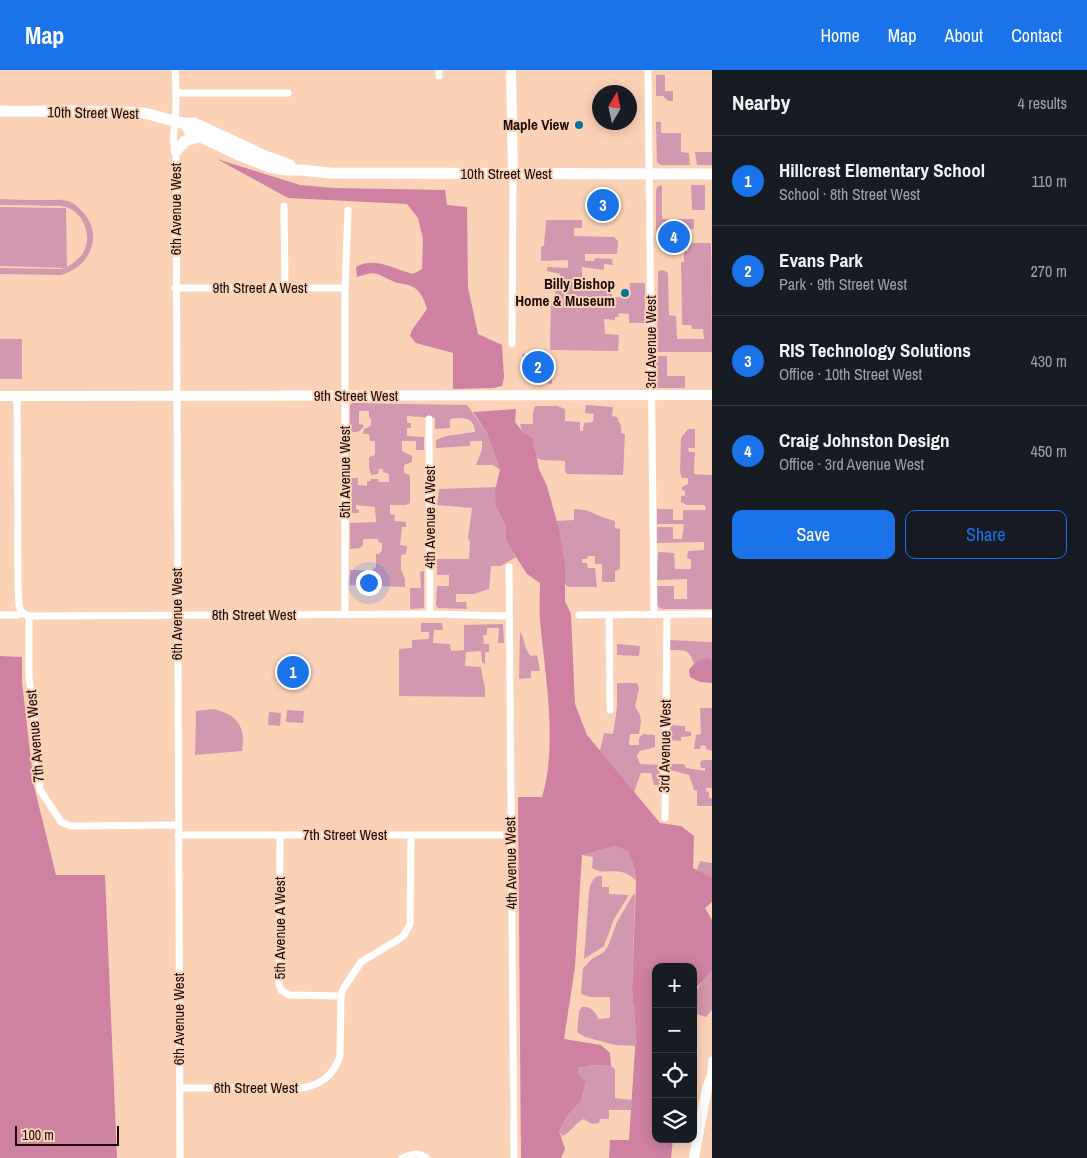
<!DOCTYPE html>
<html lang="en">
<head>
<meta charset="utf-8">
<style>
	:root { --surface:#171b24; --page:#20242c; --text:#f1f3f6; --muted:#9ea1a6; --line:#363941; --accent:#1a73e8 }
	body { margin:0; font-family:"Archivo Narrow",sans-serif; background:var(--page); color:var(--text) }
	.controls { position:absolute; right:15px; bottom:15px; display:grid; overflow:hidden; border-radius:10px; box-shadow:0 2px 12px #0003 }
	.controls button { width:45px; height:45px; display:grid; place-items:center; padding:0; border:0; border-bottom:1px solid var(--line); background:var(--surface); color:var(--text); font:25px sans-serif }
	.compass { position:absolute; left:592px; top:15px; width:45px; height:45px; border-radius:50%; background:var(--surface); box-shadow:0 2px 12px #0003; rotate:9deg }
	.scale { position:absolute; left:15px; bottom:12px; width:104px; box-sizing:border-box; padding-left:5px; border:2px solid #170a03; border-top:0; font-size:14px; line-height:18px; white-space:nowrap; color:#170a03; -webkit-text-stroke:4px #fcd2b7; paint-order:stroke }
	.you { position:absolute; left:368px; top:512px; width:18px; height:18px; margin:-12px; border:4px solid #fff; border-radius:50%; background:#1a73e8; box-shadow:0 0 0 8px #1a73e833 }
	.badge { display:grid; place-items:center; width:32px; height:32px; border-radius:50%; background:var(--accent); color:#fff; font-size:16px; font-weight:700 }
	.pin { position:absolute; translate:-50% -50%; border:2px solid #fff; box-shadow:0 1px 5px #0006 }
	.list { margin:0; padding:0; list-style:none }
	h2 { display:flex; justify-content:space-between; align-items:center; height:65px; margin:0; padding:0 20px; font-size:21px }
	h2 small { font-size:16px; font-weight:400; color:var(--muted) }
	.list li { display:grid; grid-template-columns:32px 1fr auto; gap:15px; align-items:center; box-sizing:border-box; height:90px; padding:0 20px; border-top:1px solid var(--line) }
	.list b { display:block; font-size:19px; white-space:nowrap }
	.list p { margin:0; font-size:16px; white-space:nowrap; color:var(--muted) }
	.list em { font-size:16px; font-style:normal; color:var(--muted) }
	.actions { display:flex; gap:10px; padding:15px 20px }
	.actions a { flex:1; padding:11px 0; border:1px solid var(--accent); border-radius:10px; text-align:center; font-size:18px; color:var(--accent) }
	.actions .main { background:var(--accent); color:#fff }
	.icon { flex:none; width:28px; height:28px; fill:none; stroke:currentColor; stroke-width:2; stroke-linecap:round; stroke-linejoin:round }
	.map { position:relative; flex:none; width:712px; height:1088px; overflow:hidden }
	header { display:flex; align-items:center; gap:30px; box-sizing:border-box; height:70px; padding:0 25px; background:var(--accent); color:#fff }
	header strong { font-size:24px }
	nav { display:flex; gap:28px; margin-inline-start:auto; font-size:18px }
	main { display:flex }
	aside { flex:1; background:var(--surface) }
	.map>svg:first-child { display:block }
	.green { fill:#d298af }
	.forest { fill:#ce81a1 }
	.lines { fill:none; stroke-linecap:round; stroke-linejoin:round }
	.street { stroke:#fff; stroke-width:7 }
	.secondary { stroke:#fff; stroke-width:10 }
	.primary { stroke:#fff; stroke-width:11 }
	.poi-dot { fill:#03729d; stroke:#fcd2b7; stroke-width:2 }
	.labels { text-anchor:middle; stroke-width:4; stroke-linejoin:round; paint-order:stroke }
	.street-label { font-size:15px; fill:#170a03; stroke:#fcd2b7 }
	.poi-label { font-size:15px; font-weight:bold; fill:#170a03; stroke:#fcd2b7; text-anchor:end }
</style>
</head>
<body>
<header>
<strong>Map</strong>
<nav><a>Home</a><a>Map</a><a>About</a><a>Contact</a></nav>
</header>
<main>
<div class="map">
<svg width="712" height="1088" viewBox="0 0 712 1088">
	<rect width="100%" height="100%" fill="#fcd2b7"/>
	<g class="green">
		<path d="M656,5H665V21H673V31H668L663,26H656Z"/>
		<path d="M656,52H661V63H681V82L689,83L690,95H661L657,92Z"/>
		<path d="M695,82H712V95H697Z"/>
		<path d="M662,115V149H694V159L656,160V120L657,117Z"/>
		<path d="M691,115H705V140H692Z"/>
		<path d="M0,129C16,130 31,130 47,130C53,130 61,129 67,131C73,132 78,137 83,142C104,166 90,197 61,205L0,204V198L60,199L65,198L0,196V137L66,138L67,197C79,190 88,181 87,166C86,154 79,141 66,137C60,135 53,136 47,136C31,135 16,135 0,135Z"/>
		<path d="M546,150H582V158H574V166L614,167L618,171L617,184H585V191H594L595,188L612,189L613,195L604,194V200L582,197V215L587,211L603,213L608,216L607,223L612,224V227L629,228L630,213H645V253H629V244L619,243L618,247H615V250L604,249L605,264L619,265L618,281L550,280L551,235L554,232C554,222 559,214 560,204L547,201V197L568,198V190L541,191V177L544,175Z"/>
		<path d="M688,173H711L712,282H657L658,201L663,200L668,203L669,245L676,246L677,269H704L703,259H692L691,255H682L681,192H684V181H688Z"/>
		<rect x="0" y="269" width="22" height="40"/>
		<path d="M522,284L552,285V314C533,312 525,301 522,284Z"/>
		<path d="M656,286H667V306H685V318H657Z"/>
		<path d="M352,333L467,335L487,363L500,400L493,395H476L482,380V371H470V376L436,378V370L446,366L475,362C474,347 463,347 450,349V358L435,359V348L407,346V353H411V358H407V366L424,367V380H416V371H402V381L412,386V392L404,395V403L410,405V433L406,435H390V444L395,445L394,451L406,452V457H402L400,475L407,476L406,484L401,485V500L405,509V517L350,515V500H372L376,497V484H379L382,480V473H379L378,469H363V475L360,478L350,479V453L376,452L375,437L356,435V439L359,440V443H352L351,408H358V415L367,416V411H371V409H378L379,412H389V404L383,402V399H379L378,404L371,405L369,398V387L375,385V371H370L369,364H363L364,359L371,356V349L369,347V341H359V354L364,355C361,362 358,362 350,362V335Z"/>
		<path d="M586,335L613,337L612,346L617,347L621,356V363L625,364L623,405L567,404L565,400V391L542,390L537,388L533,368L522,361L520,354H533V343L535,336H557L565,339V351L580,352V361H583L584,353L593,352L594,344L585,343Z"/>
		<path d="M688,359H695V378H688L689,382H695L694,404L712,405V539H663L658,537L657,535V516H674V529H687V509L657,510L658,482L674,483L675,499H691V489H687L688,481L704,480V472L657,473V457H673V469H682L684,454H657V439H673V450H683V440H706L705,435H687L681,432V426H685V421L682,420V417L688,414V408H682L680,402L681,368Z"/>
		<path d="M496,417V437L505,454L506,471L516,487L501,496H491L489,519L474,524H456V532H466L467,539L438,538L436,535L437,516H449V505H437V489H469L470,472L468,468L472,438L437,435L439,419Z"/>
		<path d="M574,439L586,440L602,447L615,451V458L620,459V497L619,500L615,501V512H602V494H595V486H588L587,489H582V493H587L588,498H595L597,517H568L565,514V492L557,451L574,450Z"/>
		<path d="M424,501V538L410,539V518H421L420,502Z"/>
		<path d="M421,553H442L443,560H434L433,573L450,574L451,581L464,580V555L503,554L504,573H498L499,558H487V565H483L484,574H489V582H485V594L482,592L481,581L466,582L465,596L481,597C482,608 486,616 485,627L399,626V579L412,578V570L429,569V562H421Z"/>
		<path d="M520,562C526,569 523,579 531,586L537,585L540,601H531V608L519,609Z"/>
		<path d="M669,570L712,572V590C704,587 700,590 694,594C689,578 685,581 670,580Z"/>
		<path d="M617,574L640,576L639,586L617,585Z"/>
		<path d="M617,613H637L639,619L635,637C643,646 641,653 639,664H630L629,675H639V668L643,664L655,665V677L640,681L637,686L640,694L659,695L660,715H654L651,703H641L634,722L600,681L604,663L613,664L617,638Z"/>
		<path d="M700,638H712V681L706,679V676L701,675L700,679H694L696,665L701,664Z"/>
		<path d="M214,639C237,645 246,656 242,681L195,685L196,641Z"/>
		<path d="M287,640L304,641L303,653L286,652Z"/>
		<path d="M269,642L281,643L280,656L268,655Z"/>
		<path d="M671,655L685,656V661L691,662V666L681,667V671L669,670Z"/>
		<path d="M703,690H712V721V718H706V721L709,722V728H712V736H697V721L694,720L689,705L670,700V694H684L686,698L705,701V698H701L700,692Z"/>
		<path d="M615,776L628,781L634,796L635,810C619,794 606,807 592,798L593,787L582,785Z"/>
		<path d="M700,791L712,793V807L697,800Z"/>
		<path d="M598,806H602V817H609V824L629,825L614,849L604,876L584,889L589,821C590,815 592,809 598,806Z"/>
		<path d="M634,823L635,826L632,921L636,964L635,976L615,975L585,967L577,962L579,941L582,937C589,936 596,941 598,949L610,948V927H590L581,924L583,898L592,889L604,882L608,876L617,852Z"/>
		<path d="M712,901V940L706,947L693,943C693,921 698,916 712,901Z"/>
		<path d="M594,995L611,996L615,999V1028L632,1030L631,1040H609V1049H600L599,1053L592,1054L584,1049C574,1053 571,1063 562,1066L559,1061L567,1046L581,1031L586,1013L579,1005L578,998Z"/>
	</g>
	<g class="forest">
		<path d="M217,89L300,115L334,118L445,120L447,135L467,137L468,217L478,264L502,275L504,307L502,316L494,318L453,319V283L416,273L410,266L412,260L427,239C424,230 421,220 411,216C407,214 400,214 395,212C377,205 379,199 357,207L356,197C374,186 394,199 413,204L422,199L423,169L418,148L407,134L288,128Z"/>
		<path d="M516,339L515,352L522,361L533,368L539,399L547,416L559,459L565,492V531L571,544L575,634L587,665L660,753L681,756L694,766L693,798L712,807V832L705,838L712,850V901L697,917L693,937V897H656V1069H673L671,1088H609L610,1070H629L636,964L632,921L636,814L634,796L628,781L615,776L582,785L575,897L564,969L601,975L610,983L611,996L594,995L578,998L579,1005L586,1012L581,1031L567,1046L559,1061L565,1079L561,1088H521L518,727H542C558,674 545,605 540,551C539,539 540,526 540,513L527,504L506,471L505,454L496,437L495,420L500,400L487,363L473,342Z"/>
		<path d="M0,586L22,587V612L34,716L56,805H105L117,1088H0Z"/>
		<path d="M708,588L712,590V613L700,612L690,607L689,600C694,593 699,589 708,588Z"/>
	</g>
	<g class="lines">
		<g class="street">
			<path d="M175,0C176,16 177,33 175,49C175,61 171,70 176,81L180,1088"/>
			<path d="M439,0V6"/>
			<path d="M648,0L654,544"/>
			<path d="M176,23H288"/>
			<path d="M284,136L285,217"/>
			<path d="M175,218H345"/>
			<path d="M512,274L513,104"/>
			<path d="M17,326L18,518L19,536L22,543"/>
			<path d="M429,349L430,544"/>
			<path d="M509,497L514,1088"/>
			<path d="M345,544V218L348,140"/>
			<path d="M0,545H17L22,543L29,546L430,544L508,546"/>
			<path d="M579,545L712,544"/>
			<path d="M609,545L610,640"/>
			<path d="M29,546V607L34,643L40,720L61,752L71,756L178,755"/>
			<path d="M665,748L667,544"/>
			<path d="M178,765H511"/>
			<path d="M280,765L279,915L281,920L289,925L341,926"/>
			<path d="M710,1009L712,990"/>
			<path d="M180,1018H302C321,1015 334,1005 340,986L341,926L343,919L361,892L399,869L404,865L410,854L411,766"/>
			<path d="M402,1088C410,1085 418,1081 426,1088"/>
		</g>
		<g class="secondary">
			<path d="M511,0L513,104"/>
			<path d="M0,326L712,325"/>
			<path d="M694,1088L707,1018L712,1006"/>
		</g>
		<g class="primary">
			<path d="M0,41C47,42 95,39 142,43C159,45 178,55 194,53L265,86L290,95"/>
			<path d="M185,54L190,62L241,86L270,97L285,100H301L330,103L712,104"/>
			<path d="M176,81L185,71L198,67"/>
		</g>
	</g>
	<g class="poi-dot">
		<circle cx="579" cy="55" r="5"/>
		<circle cx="625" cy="223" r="5"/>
	</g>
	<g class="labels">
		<g class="street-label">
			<text transform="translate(93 43) rotate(1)" y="5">10th Street West</text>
			<text x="506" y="109">10th Street West</text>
			<text transform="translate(176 139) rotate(-90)" y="5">6th Avenue West</text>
			<text x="260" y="223">9th Street A West</text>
			<text transform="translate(651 272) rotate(-90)" y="5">3rd Avenue West</text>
			<text x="356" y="331">9th Street West</text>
			<text transform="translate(345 402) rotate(-90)" y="5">5th Avenue West</text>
			<text transform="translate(430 447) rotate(-90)" y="5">4th Avenue A West</text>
			<text transform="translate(177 544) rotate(-90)" y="5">6th Avenue West</text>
			<text x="254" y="550">8th Street West</text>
			<text transform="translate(35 666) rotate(-95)" y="5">7th Avenue West</text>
			<text transform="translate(665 676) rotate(-89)" y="5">3rd Avenue West</text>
			<text x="345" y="770">7th Street West</text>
			<text transform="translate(511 793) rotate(-91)" y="5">4th Avenue West</text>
			<text transform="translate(280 858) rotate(-90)" y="5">5th Avenue A West</text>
			<text transform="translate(179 949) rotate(-90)" y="5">6th Avenue West</text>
			<text x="256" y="1023">6th Street West</text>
		</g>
		<g class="poi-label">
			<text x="569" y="60">Maple View</text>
			<text x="615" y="219">Billy Bishop<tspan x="615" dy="17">Home &amp; Museum</tspan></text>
		</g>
	</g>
</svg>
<div class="controls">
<button>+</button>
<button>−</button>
<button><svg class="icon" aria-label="locate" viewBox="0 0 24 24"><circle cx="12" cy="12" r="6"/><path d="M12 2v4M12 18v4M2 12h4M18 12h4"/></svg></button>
<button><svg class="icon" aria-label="layers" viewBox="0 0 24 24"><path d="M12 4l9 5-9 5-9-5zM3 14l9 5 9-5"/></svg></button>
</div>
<svg class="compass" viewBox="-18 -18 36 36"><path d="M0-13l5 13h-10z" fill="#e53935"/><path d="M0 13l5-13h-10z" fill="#9ea1a6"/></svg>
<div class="scale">100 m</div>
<div class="you"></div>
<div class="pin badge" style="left:293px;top:602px">1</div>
<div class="pin badge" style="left:538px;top:297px">2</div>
<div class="pin badge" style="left:603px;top:135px">3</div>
<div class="pin badge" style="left:674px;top:167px">4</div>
</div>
<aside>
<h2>Nearby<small>4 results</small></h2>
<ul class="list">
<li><span class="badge">1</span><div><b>Hillcrest Elementary School</b><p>School · 8th Street West</p></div><em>110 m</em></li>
<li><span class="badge">2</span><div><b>Evans Park</b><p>Park · 9th Street West</p></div><em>270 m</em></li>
<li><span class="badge">3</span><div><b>RIS Technology Solutions</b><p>Office · 10th Street West</p></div><em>430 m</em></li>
<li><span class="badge">4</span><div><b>Craig Johnston Design</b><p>Office · 3rd Avenue West</p></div><em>450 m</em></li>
</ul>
<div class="actions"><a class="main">Save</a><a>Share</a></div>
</aside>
</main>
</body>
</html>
